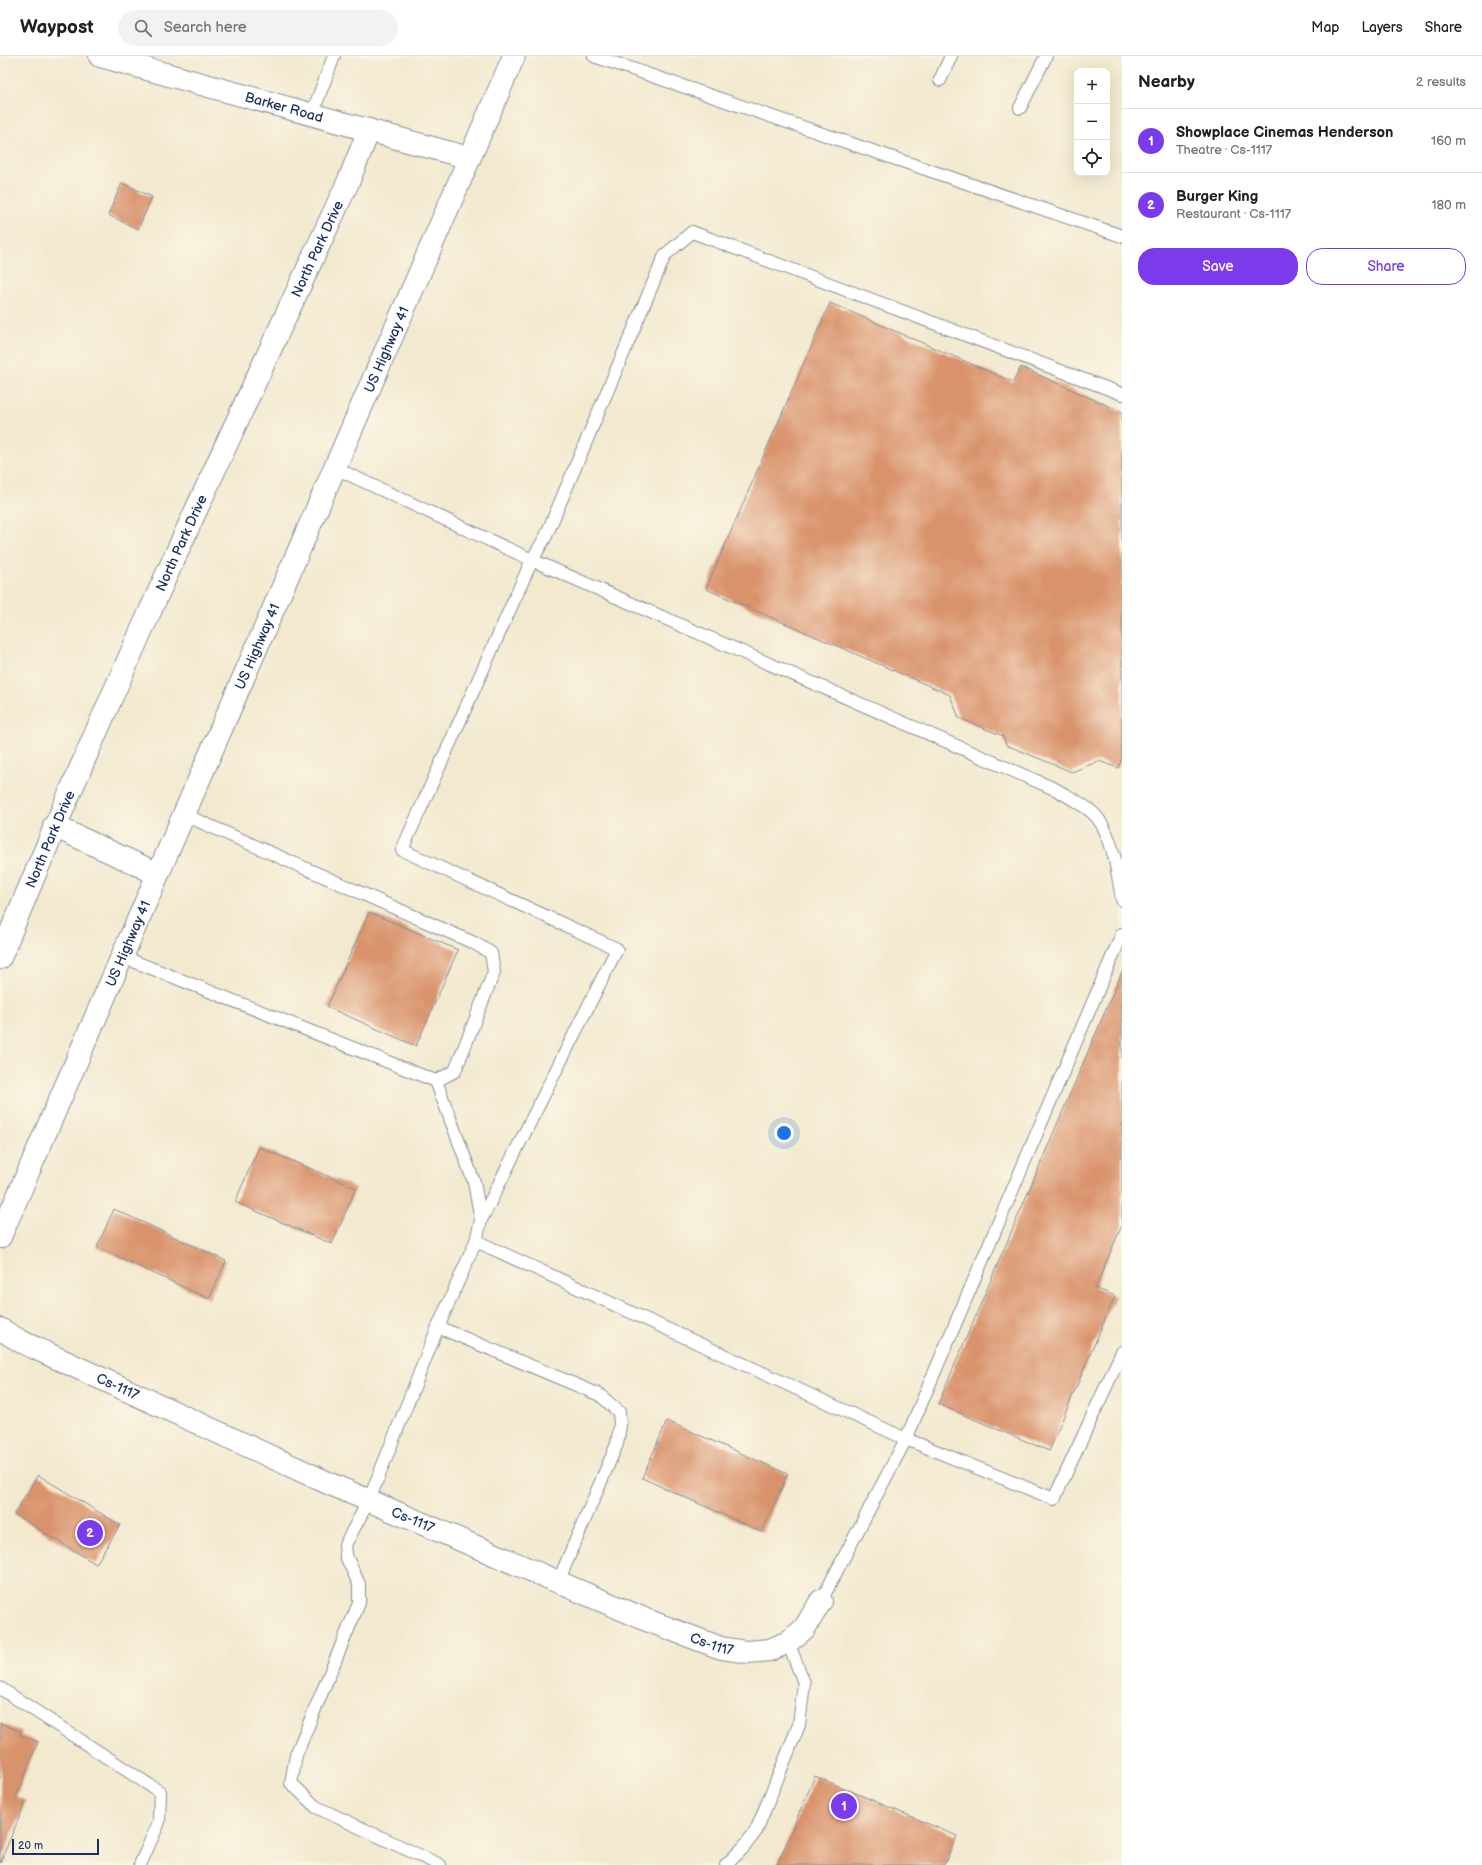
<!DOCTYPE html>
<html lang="en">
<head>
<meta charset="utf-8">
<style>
	:root { --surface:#fff; --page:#f2f2f2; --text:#202124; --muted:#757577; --line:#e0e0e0; --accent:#7c3aed }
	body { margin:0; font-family:"Balsamiq Sans",sans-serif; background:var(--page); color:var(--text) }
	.controls { position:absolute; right:12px; top:12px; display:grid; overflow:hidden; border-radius:8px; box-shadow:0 4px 16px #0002 }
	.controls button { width:36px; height:36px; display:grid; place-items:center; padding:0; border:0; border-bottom:1px solid var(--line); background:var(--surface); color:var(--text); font:20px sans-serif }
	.scale { position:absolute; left:12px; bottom:10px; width:87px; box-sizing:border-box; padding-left:4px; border:2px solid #1b2f5e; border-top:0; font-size:11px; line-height:14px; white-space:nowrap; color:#1b2f5e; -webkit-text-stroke:3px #fcf5e5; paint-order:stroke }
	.you { position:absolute; left:784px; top:1077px; width:14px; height:14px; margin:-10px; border:3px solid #fff; border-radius:50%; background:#1a73e8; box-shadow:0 0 0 6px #1a73e833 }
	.badge { display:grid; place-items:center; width:26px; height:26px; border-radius:50%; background:var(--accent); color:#fff; font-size:13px; font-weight:700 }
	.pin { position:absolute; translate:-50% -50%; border:2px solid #fff; box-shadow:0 1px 4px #0006 }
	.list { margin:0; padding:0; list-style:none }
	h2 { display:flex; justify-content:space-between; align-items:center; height:52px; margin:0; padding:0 16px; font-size:17px }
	h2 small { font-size:13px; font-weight:400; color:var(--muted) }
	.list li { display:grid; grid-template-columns:26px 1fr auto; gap:12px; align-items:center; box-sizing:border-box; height:64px; padding:0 16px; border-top:1px solid var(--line) }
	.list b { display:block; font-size:15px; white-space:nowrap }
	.list p { margin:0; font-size:13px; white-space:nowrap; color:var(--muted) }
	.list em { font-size:13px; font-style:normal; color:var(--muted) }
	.actions { display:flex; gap:8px; padding:12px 16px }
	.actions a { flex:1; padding:9px 0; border:1px solid var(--accent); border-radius:16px; text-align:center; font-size:14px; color:var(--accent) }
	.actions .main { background:var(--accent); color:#fff }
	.icon { flex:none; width:22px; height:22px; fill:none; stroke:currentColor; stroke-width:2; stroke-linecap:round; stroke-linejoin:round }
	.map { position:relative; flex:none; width:1122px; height:1809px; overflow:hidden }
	header { display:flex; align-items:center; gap:24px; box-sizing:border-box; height:56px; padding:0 20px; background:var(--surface); border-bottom:1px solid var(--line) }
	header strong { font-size:19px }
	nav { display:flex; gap:22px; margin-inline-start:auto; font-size:14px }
	.search { width:280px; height:36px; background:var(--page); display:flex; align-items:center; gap:10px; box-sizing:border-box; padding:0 14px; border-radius:22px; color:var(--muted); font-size:15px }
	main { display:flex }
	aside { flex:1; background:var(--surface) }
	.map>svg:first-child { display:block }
	.building { fill:#d9936c }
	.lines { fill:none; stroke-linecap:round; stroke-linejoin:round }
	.lane-casing { stroke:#868c96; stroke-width:14 }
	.street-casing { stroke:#868c96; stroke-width:24 }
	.secondary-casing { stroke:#868c96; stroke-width:24 }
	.highway-casing { stroke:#868c96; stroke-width:24 }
	.lane { stroke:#fff; stroke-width:12 }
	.street { stroke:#fff; stroke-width:22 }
	.secondary { stroke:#fff; stroke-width:22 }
	.highway { stroke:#fff; stroke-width:22 }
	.labels { text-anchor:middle; stroke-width:4; stroke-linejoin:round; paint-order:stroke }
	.street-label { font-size:14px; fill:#1b2f5e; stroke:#fcf5e5 }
</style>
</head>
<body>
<header>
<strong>Waypost</strong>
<div class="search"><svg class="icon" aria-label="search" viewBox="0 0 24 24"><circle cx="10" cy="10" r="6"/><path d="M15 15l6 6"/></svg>Search here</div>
<nav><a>Map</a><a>Layers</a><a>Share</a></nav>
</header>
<main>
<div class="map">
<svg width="1122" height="1809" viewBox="0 0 1122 1809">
	<rect width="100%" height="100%" fill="#fcf5e5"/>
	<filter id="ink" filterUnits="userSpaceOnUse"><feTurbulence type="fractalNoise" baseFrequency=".025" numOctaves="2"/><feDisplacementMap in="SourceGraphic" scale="8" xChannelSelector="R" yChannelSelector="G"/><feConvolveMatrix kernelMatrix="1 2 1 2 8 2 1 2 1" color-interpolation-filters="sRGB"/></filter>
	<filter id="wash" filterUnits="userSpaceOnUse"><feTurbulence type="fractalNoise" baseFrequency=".012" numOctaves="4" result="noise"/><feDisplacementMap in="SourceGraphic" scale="16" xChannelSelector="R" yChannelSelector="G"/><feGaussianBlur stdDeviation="0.9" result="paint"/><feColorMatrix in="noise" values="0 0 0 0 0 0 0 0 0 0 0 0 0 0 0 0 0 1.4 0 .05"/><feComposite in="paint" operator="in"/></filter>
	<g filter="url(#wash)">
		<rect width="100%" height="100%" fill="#f2e9cf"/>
		<g id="blocks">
			<g class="building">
				<path d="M122,127L152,141L138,173L108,159Z"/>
				<path d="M830,247L1013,326L1021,311L1122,356V703L1118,712L1099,705L1072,716L1006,689L1003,680L959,662L950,639L706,533Z"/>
				<path d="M369,856L458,894L416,990L327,951Z"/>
				<path d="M1122,916V1169L1095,1232L1115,1240L1049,1395L938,1348Z"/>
				<path d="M259,1091L356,1132L332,1188L235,1146Z"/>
				<path d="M114,1153L226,1205L209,1243L97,1191Z"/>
				<path d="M667,1365L788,1418L762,1476L642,1422Z"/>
				<path d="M38,1419L120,1469L96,1508L14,1458Z"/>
				<path d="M0,1667L22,1676L20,1679L38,1686L16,1741L26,1745L0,1807Z"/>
				<path d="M815,1720L957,1780L944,1809H777Z"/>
			</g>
		</g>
	</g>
	<g filter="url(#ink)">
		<use href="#blocks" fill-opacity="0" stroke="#868c96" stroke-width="1"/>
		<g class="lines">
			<g class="lane-casing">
				<g id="lane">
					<path d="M594,0L1122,180"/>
					<path d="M940,24L951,0"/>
					<path d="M1020,52L1046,0"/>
					<path d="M312,58L334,0"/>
					<path d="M335,412L532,504L546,480L665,199L692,176L1122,338"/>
					<path d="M123,901L436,1025L455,1015L494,916L491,897L474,887L185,759"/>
					<path d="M436,1025L474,1126L481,1164L476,1185L438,1271L369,1444L345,1489L346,1500L359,1528V1547L296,1699L291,1727L316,1751L440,1809"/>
					<path d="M481,1164L617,893L402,794L532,504L1057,734C1070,742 1090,751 1099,764C1114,785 1118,819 1122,844"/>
					<path d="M476,1185L906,1383L1054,1443L1122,1296"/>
					<path d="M438,1271L600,1339L619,1356L620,1369L617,1388L558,1526"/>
					<path d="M821,1545L906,1383L1122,878"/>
					<path d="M0,1632L160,1736L159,1766L140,1809"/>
					<path d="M726,1809L743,1792L756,1775L799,1669L804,1627L788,1586"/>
				</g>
			</g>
			<g class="street-casing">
				<g id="street">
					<path d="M54,770L158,818"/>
					<path id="s1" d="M0,902C108,639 229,382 349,124L369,74"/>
					<path id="s2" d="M0,1273L22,1286L328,1427L649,1565L721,1592L747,1596L770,1594L788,1586L804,1573L821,1545"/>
				</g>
			</g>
			<g class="secondary-casing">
				<g id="secondary">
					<path id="s3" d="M100,0L469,102"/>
				</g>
			</g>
			<g class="highway-casing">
				<g id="highway">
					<path id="s4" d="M0,1181L514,0"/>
				</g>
			</g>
			<use href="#lane" class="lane"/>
			<use href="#street" class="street"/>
			<use href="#secondary" class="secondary"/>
			<use href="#highway" class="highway"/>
		</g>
	</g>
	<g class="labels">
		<g class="street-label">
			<text dy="5" stroke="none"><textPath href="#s3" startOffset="191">Barker Road</textPath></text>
			<text dy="5" stroke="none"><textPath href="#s1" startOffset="777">North Park Drive</textPath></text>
			<text dy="5" stroke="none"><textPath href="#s4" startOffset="968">US Highway 41</textPath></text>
			<text dy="5" stroke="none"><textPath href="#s1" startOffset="453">North Park Drive</textPath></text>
			<text dy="5" stroke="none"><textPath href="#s4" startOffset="644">US Highway 41</textPath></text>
			<text dy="5" stroke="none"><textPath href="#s1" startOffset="129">North Park Drive</textPath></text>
			<text dy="5" stroke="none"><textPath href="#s4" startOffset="320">US Highway 41</textPath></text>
			<text dy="5" stroke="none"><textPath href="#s2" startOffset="131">Cs-1117</textPath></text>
			<text dy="5" stroke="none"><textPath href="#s2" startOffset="455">Cs-1117</textPath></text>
			<text dy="5" stroke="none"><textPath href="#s2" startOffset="779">Cs-1117</textPath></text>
		</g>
	</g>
</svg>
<div class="controls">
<button>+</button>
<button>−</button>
<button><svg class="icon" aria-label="locate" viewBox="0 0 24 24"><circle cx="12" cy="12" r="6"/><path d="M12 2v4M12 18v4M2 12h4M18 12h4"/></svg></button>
</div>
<div class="scale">20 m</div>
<div class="you"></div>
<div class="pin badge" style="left:844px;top:1750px">1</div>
<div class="pin badge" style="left:90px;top:1477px">2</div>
</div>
<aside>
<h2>Nearby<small>2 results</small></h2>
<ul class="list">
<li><span class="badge">1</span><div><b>Showplace Cinemas Henderson</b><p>Theatre · Cs-1117</p></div><em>160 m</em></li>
<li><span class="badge">2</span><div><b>Burger King</b><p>Restaurant · Cs-1117</p></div><em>180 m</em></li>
</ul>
<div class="actions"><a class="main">Save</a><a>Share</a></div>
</aside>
</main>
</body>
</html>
